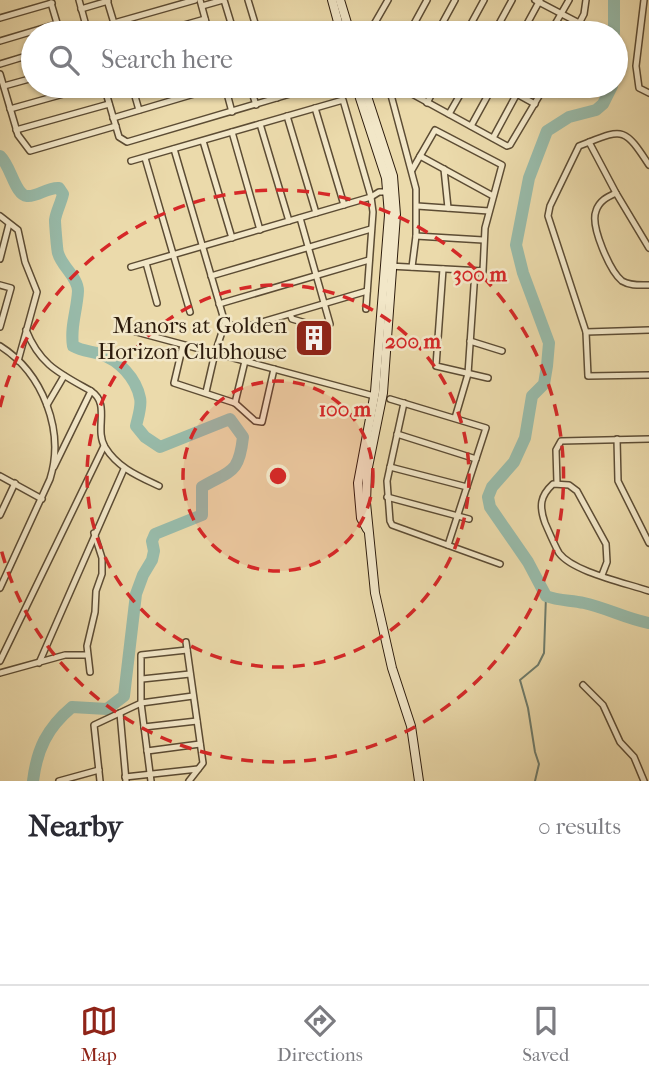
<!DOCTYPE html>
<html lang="en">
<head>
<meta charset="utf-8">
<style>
	:root { --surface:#fff; --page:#f7f7f7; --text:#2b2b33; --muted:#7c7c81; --line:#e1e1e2; --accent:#8f2418 }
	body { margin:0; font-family:"IM FELL French Canon",serif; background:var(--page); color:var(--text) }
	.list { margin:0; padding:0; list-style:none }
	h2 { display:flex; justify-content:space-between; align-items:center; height:91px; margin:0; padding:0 28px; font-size:30px }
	h2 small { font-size:23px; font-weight:400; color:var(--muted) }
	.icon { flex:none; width:38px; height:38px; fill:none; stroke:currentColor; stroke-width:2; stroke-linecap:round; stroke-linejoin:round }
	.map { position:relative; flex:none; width:649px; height:781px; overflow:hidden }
	.search { position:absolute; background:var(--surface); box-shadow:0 2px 5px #0004; left:21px; right:21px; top:21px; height:77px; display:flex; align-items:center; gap:18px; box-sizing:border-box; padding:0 24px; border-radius:38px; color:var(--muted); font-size:26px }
	.sheet { height:203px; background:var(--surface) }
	nav { display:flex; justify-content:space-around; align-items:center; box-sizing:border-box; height:98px; border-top:2px solid var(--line); background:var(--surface); font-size:19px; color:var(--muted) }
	nav a { display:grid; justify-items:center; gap:4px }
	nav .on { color:var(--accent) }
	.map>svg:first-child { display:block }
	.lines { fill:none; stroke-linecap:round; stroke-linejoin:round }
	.stream { stroke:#6d7b6b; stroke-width:2 }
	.river { stroke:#98bbaa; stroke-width:12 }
	.street-casing { stroke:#5c4c34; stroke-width:8 }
	.secondary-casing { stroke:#2d1c0d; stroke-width:10 }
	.street { stroke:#f2e7c8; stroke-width:5 }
	.secondary { stroke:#f2e7c8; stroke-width:8 }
	.ring { fill:none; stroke:#d62828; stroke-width:3.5; stroke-dasharray:12 9 }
	.labels { text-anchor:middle; stroke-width:5; stroke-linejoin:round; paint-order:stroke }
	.poi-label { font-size:23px; fill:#2d1c0d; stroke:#f2e7c8; text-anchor:end }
	.centre { fill:#d62828; stroke:#f2e7c8; stroke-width:3.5 }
	.ring-label { font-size:21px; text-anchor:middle; font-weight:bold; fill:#d62828; stroke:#f2e7c8; stroke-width:5; stroke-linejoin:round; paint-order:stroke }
</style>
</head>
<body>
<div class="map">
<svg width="649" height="781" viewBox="0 0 649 781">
	<rect width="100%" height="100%" fill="#ebdaab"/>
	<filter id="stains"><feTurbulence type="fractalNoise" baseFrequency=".00286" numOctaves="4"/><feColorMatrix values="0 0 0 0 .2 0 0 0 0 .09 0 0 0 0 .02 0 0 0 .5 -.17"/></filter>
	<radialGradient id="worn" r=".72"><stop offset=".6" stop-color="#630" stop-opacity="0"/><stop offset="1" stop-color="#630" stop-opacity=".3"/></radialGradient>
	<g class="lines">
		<path class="stream" d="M535,781L539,764L535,752L528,708L520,680L538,665L544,653L546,596"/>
		<g class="river">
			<path d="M614,33V0"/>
			<path d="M616,58L619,65L616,73"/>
			<path d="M612,86L603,104L596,110L569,117L547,131L529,178L516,245L523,273L549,343L547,366L544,384L532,396L525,438L514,462L492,487L488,497L490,507L528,562L546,596C559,601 571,600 584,603C607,608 627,619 649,623"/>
			<path d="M0,156C11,166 15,195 27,196C38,197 47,187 59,188L63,194C61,203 56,212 55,220C55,224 57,250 58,253C62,267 78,277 78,291C77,311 70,326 73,346C82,351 90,351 100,354C119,360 136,378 140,398C142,406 138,417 136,426L145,437L160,447L230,419L243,437C239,474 231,470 202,487V515L155,534L152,541L154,551L152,560L143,575L136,594L124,696L107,709L72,707C47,728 37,749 33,781"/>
		</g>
		<g class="street-casing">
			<g id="street">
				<path d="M79,0L88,33"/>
				<path d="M107,0L117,33"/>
				<path d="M200,0L209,33"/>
				<path d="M224,0L234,33"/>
				<path d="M248,0L258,33"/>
				<path d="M535,0L579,23"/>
				<path d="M644,0L636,66L639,88L649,93"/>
				<path d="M51,3L60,33"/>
				<path d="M202,6L223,0"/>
				<path d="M81,9L108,1"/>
				<path d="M0,18L52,3"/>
				<path d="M114,23L195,0"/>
				<path d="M397,28L406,33"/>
				<path d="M156,33L205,19"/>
				<path d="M369,33L388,0"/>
				<path d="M409,33L427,0"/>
				<path d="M437,33L455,0"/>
				<path d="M466,33L484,0"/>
				<path d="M494,33L512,0"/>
				<path d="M522,33L540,0"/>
				<path d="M550,33L569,0"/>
				<path d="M574,33L584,14L586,0"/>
				<path d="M0,41L57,24"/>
				<path d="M0,64L33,54"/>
				<path d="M0,74L18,135L30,151L116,126"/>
				<path d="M4,86L33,78"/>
				<path d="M104,86L119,137L127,142L317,86"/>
				<path d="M132,86L139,110"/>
				<path d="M225,86L232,112"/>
				<path d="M250,86L256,105"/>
				<path d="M273,86L277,98"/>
				<path d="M391,86L405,90L507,146L510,145L545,86"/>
				<path d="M502,86L535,104"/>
				<path d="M391,95L416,189V236L412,267"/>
				<path d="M427,103L436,86"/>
				<path d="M315,108L344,205"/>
				<path d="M10,109L92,86"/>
				<path d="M449,114L465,86"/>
				<path d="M287,116L316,213"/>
				<path d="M113,118L221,86"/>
				<path d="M260,124L289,221"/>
				<path d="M471,126L493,86"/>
				<path d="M16,130L109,104"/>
				<path d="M232,132L260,230"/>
				<path d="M493,138L521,86"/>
				<path d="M203,141L232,238"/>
				<path d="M589,142L616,193L649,248"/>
				<path d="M174,149L225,323L242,328L367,291"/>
				<path d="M420,156L493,196"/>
				<path d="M145,158L190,312"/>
				<path d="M131,161L343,100L371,197L373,212L366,309"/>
				<path d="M649,165C623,125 623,129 579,146L550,206L548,216L586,332L588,376L649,375"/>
				<path d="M444,169L448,208"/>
				<path d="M616,193C607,197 599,201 596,211C590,226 610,271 622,281C630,286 640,285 649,285"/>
				<path d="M417,206L489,211"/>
				<path d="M0,216L18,230L25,262L37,292L18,361"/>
				<path d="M416,236L483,240"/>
				<path d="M0,259L9,224"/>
				<path d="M146,263L157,303"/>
				<path d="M389,266L483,271L485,228L502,165L435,130L412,170"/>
				<path d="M131,267L371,197L379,192H389"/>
				<path d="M443,269L436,366L488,378"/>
				<path d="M211,276L371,229"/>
				<path d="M0,285L11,288L0,327"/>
				<path d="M219,304L369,260"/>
				<path d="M290,314L292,319L323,328L330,324L300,218"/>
				<path d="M26,330C40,365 59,373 91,391L54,467"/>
				<path d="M129,330L374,396"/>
				<path d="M586,332L649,330"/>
				<path d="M470,341L502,351"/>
				<path d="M183,345L174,383L235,403L255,421L262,422L274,369"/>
				<path d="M0,346C43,373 65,431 50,479L0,588"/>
				<path d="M91,391C111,404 94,429 105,447C118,468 138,476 159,486"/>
				<path d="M206,392L215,353L225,323"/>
				<path d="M390,399L486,428L448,545"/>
				<path d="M235,403L245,361"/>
				<path d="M404,403L387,481L390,521L392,525L500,564"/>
				<path d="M47,405L64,376"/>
				<path d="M455,418L468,374L475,271"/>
				<path d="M397,434L476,459"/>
				<path d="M617,439L618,481L649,543"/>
				<path d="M390,467L467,487"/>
				<path d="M0,476L42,499"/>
				<path d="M557,483L556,450L561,441L649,439"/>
				<path d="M387,497L469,519"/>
				<path d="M0,515L15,483"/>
				<path d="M602,575L607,562L606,544L577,491L569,485L553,484C540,496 539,506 545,523C549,532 554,544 559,553C573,572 626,583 649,591"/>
				<path d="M186,642L203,763L189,781"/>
				<path d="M0,661L104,446"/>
				<path d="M39,663L124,469"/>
				<path d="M90,672L87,646L95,612L96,591L102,574V558L94,533"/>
				<path d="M0,673L65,655H87"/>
				<path d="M142,679L190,674"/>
				<path d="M583,685L603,705L620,742L634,757L644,781"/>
				<path d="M120,713L126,781"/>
				<path d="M144,727L197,721"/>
				<path d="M147,751L200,744"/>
				<path d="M125,777L198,769"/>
				<path d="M59,781L99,770"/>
				<path d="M100,781L94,725L141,703V655L187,650"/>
				<path d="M151,781L141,703L193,696"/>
			</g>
		</g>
		<g class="secondary-casing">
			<g id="secondary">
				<path d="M332,0L341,33"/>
				<path d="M340,0L350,33"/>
				<path d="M341,86L352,89L361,88"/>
				<path d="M364,87L393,176L396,215L383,393L367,472L366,503L375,593L392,668L411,726L419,781"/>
				<path d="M357,89L386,178L389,215L375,392L358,483L361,518L367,529"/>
			</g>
		</g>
		<use href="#street" class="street"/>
		<use href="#secondary" class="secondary"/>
	</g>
	<circle cx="278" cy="476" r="95" fill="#d62828" fill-opacity=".12"/>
	<g class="ring">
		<circle cx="278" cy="476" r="95"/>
		<circle cx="278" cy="476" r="191"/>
		<path d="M0 407A286 286 0 1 1 0 545"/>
	</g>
	<defs>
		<g id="building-square" transform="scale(2.0125)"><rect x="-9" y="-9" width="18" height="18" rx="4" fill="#8f2418" stroke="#f2e7c8"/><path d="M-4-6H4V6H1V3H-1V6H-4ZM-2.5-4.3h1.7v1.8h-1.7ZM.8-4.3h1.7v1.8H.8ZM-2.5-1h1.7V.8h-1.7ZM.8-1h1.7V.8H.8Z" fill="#fff"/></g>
	</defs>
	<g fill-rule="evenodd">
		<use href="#building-square" x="314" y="338"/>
	</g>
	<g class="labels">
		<g class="poi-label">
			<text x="287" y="333">Manors at Golden<tspan x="287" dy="26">Horizon Clubhouse</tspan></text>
		</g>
	</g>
	<circle cx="278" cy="476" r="10" class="centre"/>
	<g class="ring-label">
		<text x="480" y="281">300 m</text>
		<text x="413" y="348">200 m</text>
		<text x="345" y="416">100 m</text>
	</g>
	<rect width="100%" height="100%" filter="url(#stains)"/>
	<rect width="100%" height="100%" fill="url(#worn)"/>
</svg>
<div class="search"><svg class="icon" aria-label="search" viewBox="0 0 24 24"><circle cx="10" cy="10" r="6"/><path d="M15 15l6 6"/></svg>Search here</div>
</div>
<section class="sheet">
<h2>Nearby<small>0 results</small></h2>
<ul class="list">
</ul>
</section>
<nav>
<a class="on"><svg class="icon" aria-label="map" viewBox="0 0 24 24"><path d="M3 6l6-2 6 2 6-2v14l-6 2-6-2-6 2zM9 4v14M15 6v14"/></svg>Map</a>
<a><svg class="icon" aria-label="directions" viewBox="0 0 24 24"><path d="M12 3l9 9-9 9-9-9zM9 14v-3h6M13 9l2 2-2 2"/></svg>Directions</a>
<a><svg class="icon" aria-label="saved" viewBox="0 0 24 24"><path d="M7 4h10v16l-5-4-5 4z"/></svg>Saved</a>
</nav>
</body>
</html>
